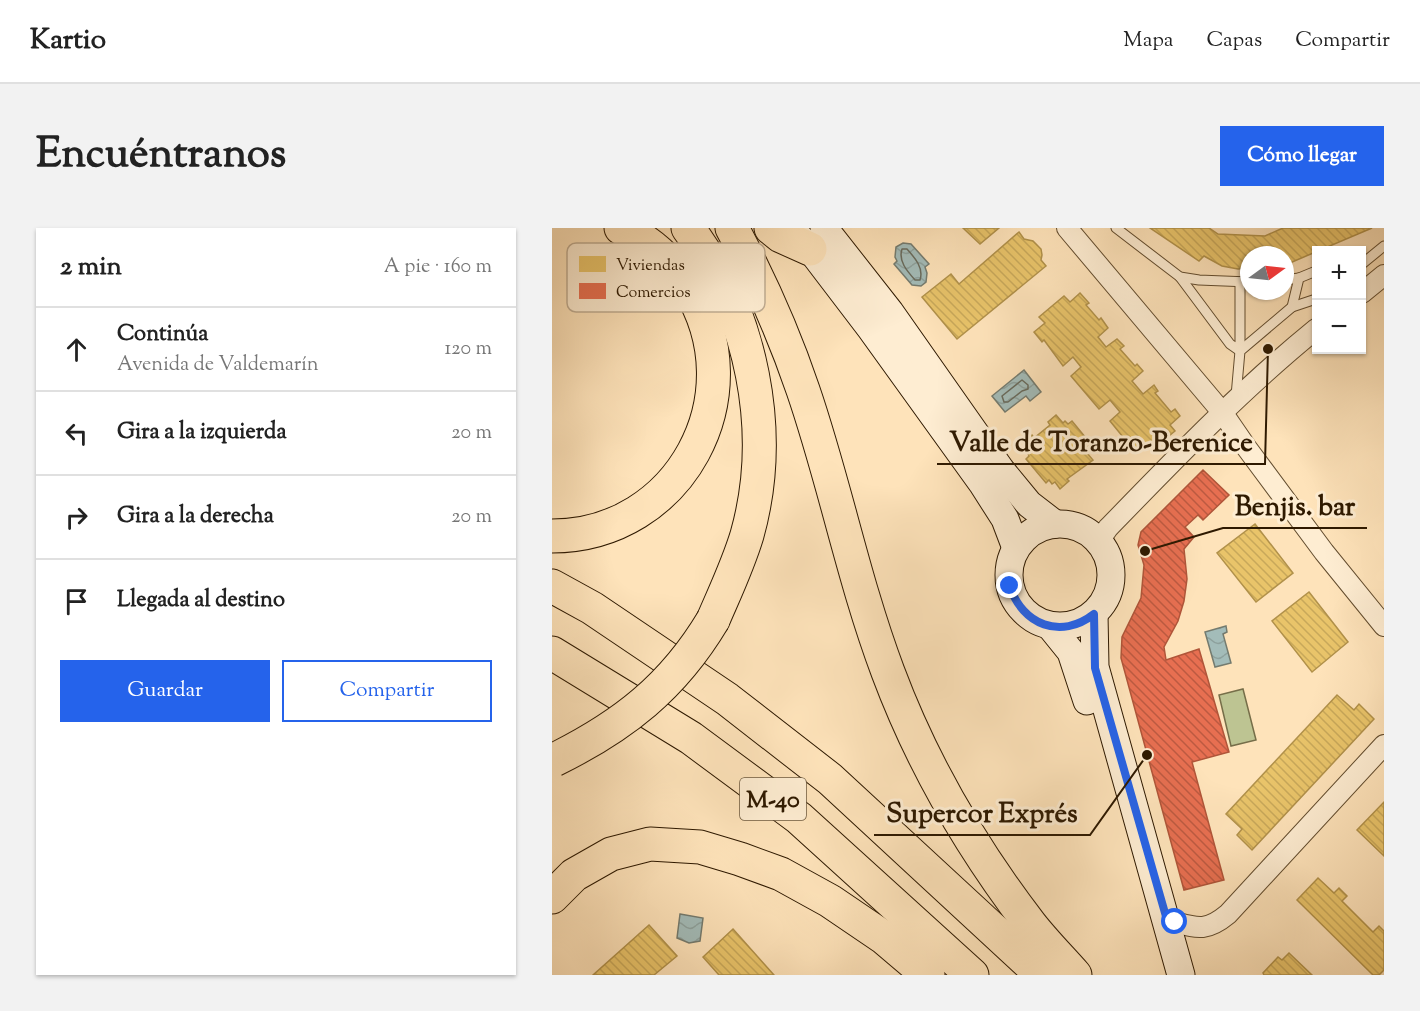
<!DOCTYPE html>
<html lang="es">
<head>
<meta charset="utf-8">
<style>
	:root { --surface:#fff; --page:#f2f2f2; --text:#222; --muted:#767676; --line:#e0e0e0; --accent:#2563eb }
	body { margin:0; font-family:"Sorts Mill Goudy",serif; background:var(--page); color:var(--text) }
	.controls { position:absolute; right:18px; top:18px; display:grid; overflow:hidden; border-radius:0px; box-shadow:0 2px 4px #0004 }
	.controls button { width:54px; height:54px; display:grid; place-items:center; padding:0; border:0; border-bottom:2px solid var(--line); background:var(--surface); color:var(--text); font:30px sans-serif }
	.compass { position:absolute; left:688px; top:18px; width:54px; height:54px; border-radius:50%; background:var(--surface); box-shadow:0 2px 4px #0004; rotate:75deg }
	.stop { position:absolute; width:18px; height:18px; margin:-14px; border:4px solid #2563eb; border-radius:50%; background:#fff }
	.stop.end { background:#2563eb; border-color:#fff; box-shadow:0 2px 6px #0008 }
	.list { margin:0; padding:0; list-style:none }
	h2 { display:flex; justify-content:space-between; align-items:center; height:78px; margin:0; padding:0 24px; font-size:26px }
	h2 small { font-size:20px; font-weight:400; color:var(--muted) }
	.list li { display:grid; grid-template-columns:39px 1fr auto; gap:18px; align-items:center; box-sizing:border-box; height:84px; padding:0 24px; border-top:2px solid var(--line) }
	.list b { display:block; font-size:22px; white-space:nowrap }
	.list p { margin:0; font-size:20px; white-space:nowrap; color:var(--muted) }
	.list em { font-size:20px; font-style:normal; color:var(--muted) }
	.actions { display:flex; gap:12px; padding:18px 24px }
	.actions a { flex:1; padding:14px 0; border:2px solid var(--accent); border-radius:0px; text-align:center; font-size:21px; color:var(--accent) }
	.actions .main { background:var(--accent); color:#fff }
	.icon { flex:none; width:33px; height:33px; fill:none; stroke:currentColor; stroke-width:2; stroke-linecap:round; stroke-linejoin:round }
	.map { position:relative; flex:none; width:832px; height:747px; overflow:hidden; border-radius:0px }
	header { display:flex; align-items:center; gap:36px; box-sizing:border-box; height:84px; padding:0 30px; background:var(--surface); border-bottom:2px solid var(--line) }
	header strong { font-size:28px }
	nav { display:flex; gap:33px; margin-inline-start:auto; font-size:21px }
	.intro { display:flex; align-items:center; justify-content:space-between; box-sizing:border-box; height:144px; padding:0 36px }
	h1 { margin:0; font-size:42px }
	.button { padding:15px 27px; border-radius:0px; background:var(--accent); color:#fff; font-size:21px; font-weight:700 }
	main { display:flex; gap:36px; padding:0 36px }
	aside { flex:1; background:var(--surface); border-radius:0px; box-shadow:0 2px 4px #0004 }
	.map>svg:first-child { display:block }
	.garden { fill:#bdc492; stroke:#766e49; stroke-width:1.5 }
	.water { fill:url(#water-waves); stroke:#747b6f; stroke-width:1.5 }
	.homes { fill:url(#homes-back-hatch); stroke:#b1914a; stroke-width:1.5 }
	.shops { fill:url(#shops-back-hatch); stroke:#b05539; stroke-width:1.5 }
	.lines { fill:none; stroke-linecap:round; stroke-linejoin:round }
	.shore { stroke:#686a5c; stroke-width:1.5 }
	.lane-casing { stroke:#624c2e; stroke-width:11 }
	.street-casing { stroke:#624c2e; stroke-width:22 }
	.secondary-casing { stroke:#2e1900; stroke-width:29 }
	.highway-casing { stroke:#2e1900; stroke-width:35 }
	.lane { stroke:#feedd2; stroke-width:9 }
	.street { stroke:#feedd2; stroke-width:20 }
	.secondary { stroke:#feedd2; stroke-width:27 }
	.highway { stroke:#fee3ba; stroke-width:33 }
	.highway-bridge-casing { stroke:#2e1900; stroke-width:35; stroke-linecap:butt }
	.highway-bridge { stroke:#fee3ba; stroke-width:33 }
	.route { stroke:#2563eb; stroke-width:8 }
	.labels { text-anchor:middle; stroke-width:6; stroke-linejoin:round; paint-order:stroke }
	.shield { fill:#feedd2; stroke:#6c593f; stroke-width:1.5 }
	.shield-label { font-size:24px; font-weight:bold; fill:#2e1900 }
	.key { fill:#feedd2; stroke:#c0ad93; stroke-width:1.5 }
	.key-label { font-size:16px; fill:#2e1900 }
	.leader { fill:none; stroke:#2e1900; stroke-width:2 }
	.callout-dot { fill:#2e1900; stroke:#feedd2; stroke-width:2 }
	.callout-label { font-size:27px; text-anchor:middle; font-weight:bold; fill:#2e1900; stroke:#feedd2; stroke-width:6; stroke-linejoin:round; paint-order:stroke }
</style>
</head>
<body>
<header>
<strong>Kartio</strong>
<nav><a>Mapa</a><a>Capas</a><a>Compartir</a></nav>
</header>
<div class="intro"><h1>Encuéntranos</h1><a class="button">Cómo llegar</a></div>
<main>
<aside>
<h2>2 min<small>A pie · 160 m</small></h2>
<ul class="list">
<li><svg class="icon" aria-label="ahead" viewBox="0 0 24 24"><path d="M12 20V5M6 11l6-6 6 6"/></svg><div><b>Continúa</b><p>Avenida de Valdemarín</p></div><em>120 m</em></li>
<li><svg class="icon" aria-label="left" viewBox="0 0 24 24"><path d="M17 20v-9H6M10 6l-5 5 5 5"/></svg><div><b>Gira a la izquierda</b></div><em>20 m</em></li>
<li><svg class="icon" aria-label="right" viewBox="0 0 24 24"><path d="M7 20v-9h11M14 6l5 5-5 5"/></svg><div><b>Gira a la derecha</b></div><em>20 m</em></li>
<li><svg class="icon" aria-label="arrive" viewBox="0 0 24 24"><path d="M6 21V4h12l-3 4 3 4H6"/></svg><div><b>Llegada al destino</b></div></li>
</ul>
<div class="actions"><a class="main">Guardar</a><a>Compartir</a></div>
</aside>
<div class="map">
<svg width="832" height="747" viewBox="0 0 832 747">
	<defs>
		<pattern id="water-waves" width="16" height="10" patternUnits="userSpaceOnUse" patternTransform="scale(1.5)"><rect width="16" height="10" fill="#a3bcb9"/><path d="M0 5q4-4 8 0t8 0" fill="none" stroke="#8da19d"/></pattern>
		<pattern id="homes-back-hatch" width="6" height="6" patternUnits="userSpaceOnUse" patternTransform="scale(1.5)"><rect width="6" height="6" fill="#e9c46a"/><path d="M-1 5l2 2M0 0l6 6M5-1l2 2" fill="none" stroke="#c8a85a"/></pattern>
		<pattern id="shops-back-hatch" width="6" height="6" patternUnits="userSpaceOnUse" patternTransform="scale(1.5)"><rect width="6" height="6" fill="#e76f51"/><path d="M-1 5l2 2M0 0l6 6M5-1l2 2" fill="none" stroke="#bc5a41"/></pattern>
	</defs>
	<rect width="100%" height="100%" fill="#fee3ba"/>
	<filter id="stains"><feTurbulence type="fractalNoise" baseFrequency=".00333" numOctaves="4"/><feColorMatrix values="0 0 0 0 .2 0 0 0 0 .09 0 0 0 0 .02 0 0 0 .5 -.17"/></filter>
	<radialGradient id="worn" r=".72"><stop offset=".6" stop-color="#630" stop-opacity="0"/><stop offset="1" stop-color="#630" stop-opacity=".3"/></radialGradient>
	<path class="garden" d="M691,461L704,512L679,518L667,467Z"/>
	<g class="water">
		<path d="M351,15L359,16L377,36L373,39L375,45L374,54L369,58L360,57L342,36L345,33L343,29L344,19Z"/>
		<path d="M472,142L489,164L478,173L474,168L453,184L440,168Z"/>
		<path d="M674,398L675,404L671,406L679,435L663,439L653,404Z"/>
		<path d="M128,686L151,690L148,713L137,715L125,710Z"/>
	</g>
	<g class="homes">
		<path d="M411,0H447L428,16Z"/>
		<path d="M598,0H657L666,6L713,8L731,0H820L733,37V27H697V40L686,41L670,38L652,28L647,33Z"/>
		<path d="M467,4L472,11L481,13L489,21L490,27L489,32L494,38L405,111L370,69L399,46L407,56Z"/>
		<path d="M528,65L537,75L534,77L547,92L549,90L556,100L546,109L554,119L565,111L572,118L568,121L583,138L585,136L591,143L580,153L591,166L602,157L606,163L603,165L619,184L623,181L628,188L618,197L623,203L600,222L595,216L584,225L558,193L568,184L558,172L547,181L519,148L529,139L521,129L511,138L492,112L490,114L482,104L493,95L487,89L512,68L518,74Z"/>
		<path d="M504,187L511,195L513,193L516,196L520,193L539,216L535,219L538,223L535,225L541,232L515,251L517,253L508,261L503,254L500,256L497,252L494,255L474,231L477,228L475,224L477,222L471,214L480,207L482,210L498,197L496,194Z"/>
		<path d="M703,296L741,345L704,374L665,325Z"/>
		<path d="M757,364L796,414L760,444L720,393Z"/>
		<path d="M785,467L802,482L807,476L822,491L700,622L685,607L690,601L674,586Z"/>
		<path d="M832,574V628L805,602Z"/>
		<path d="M766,650L782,665L787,660L795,668L790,673L821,704L827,698L832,703V742L827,747H821L745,672Z"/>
		<path d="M97,697L125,728L102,747H41Z"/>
		<path d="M181,701L222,747H167L151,729Z"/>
		<path d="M737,725L760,747H712L711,745L726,729L730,732Z"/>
	</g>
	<path class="shops" d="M651,242L677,267L651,292L646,287L633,299L642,309L632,321L635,351L632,373L626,393L612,419L614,432L647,421L677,524L640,534L672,652L632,662L569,430L570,409L589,370L592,337L586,317L589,304Z"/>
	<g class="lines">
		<g class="shore">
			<path d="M350,21H355C363,30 372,40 368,52H363C355,43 346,33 350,21Z"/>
			<path d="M470,152L476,157V161L470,163L456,174H452L450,168Z"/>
		</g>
		<g class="lane-casing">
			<g id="lane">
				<path d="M564,0L628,49L647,52L697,54"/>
				<path d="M810,36L832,18"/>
				<path d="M628,49L678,116L688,123V54"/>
				<path d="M733,52L747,50"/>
				<path d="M740,79L747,50L764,43"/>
				<path d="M684,168L688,123L740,79L764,71"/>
			</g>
		</g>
		<g class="street-casing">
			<g id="street">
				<path d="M515,0L670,184L694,219L772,324L832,398"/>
				<path d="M810,65L832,47"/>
				<path d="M547,313L556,300C623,231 689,162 764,101"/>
				<path d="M615,692C643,699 652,706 676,686L832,517"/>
			</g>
		</g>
		<g class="secondary-casing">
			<g id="secondary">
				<path d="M272,0L338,84L449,242L477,276L503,296"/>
				<path d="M245,7L258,21L319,101L430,255L453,291L464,320"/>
				<circle cx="508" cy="347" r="51"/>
				<path d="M542,386L543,439L629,747"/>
				<path d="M498,398L519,424L535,473"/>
			</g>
		</g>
		<g class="highway-casing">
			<g id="highway">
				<path d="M136,0C200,85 224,204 195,307C186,337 173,364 161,392"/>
				<path d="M180,0C208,52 232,106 251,162C283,255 301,351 336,444C370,535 419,619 478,696C492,714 508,730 523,747"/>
				<path d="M219,0L229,8L258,21"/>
				<path d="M0,308C128,308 204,167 136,59C118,32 98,13 69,0"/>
				<path d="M0,358L40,380L175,471L278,551L490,747"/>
				<path d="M0,425L139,510L247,590L420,747"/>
				<path d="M0,669L22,647L59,626L98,616L148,619L188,631L229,646L278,673L331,709L376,747"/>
			</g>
		</g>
		<use href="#lane" class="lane"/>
		<use href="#street" class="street"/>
		<use href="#secondary" class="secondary"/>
		<use href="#highway" class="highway"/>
		<g class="highway-bridge-casing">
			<path id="highway-bridge" d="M2,532C71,498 121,459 161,392"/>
		</g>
		<use href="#highway-bridge" class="highway-bridge"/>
	</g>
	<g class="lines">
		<path class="route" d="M458,358C470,397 509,412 542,386L543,440L615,692L623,694"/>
	</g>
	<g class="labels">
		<rect class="shield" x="188" y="550" width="66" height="42" rx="4.5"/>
		<g class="shield-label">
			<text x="221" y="579">M-40</text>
		</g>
	</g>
	<rect x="15" y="15" width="198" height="69" rx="9" class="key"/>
	<rect x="27" y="28" width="27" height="16" fill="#e9c46a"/>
	<rect x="27" y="55" width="27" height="16" fill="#e76f51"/>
	<g class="key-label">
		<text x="64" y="42">Viviendas</text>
		<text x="64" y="69">Comercios</text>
	</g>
	<path class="leader" d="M716 121L713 236H385M593 323L671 300H815M595 527L538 607H322"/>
	<g class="callout-dot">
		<circle cx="716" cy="121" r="6"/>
		<circle cx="593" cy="323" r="6"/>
		<circle cx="595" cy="527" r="6"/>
	</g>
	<g class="callout-label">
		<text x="549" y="223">Valle de Toranzo-Berenice</text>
		<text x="743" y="287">Benjis. bar</text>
		<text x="430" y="594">Supercor Exprés</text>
	</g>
	<rect width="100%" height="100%" filter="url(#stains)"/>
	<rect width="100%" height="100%" fill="url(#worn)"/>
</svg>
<div class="controls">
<button>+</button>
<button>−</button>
</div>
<svg class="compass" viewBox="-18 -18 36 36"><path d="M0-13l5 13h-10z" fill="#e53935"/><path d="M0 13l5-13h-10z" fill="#767676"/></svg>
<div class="stop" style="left:623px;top:694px"></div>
<div class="stop end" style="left:458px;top:358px"></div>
</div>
</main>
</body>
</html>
